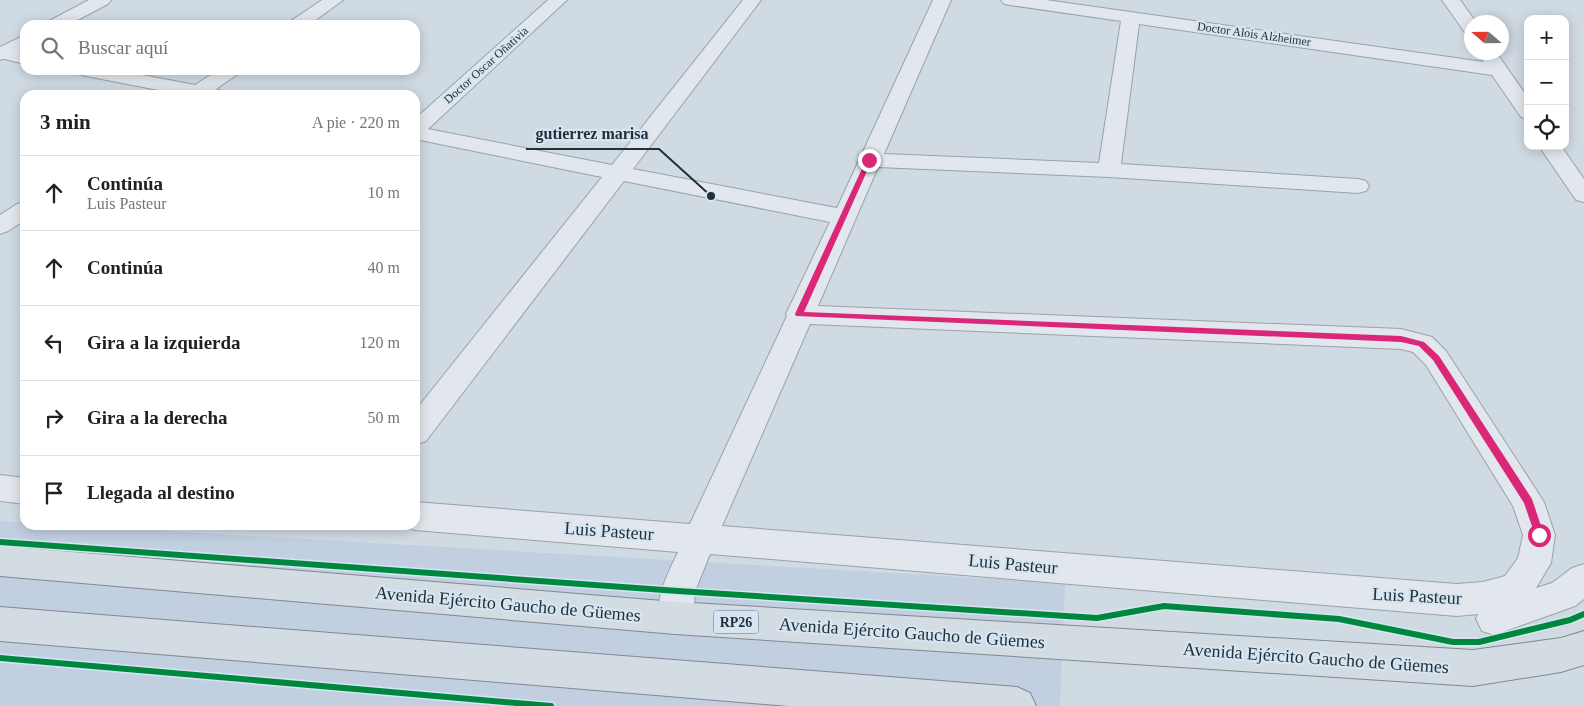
<!DOCTYPE html>
<html lang="es">
<head>
<meta charset="utf-8">
<style>
	:root { --surface:#fff; --page:#f2f2f2; --text:#202124; --muted:#757577; --line:#e0e0e0 }
	body { margin:0; font-family:Georgia,serif; background:var(--page); color:var(--text) }
	.controls { position:absolute; right:15px; top:15px; display:grid; overflow:hidden; border-radius:10px; box-shadow:0 2px 12px #0003 }
	.controls button { width:45px; height:45px; display:grid; place-items:center; padding:0; border:0; border-bottom:1px solid var(--line); background:var(--surface); color:var(--text); font:25px sans-serif }
	.compass { position:absolute; left:1464px; top:15px; width:45px; height:45px; border-radius:50%; background:var(--surface); box-shadow:0 2px 12px #0003; rotate:290deg }
	.stop { position:absolute; width:15px; height:15px; margin:-11px; border:4px solid #db2777; border-radius:50%; background:#fff }
	.stop.end { background:#db2777; border-color:#fff; box-shadow:0 1px 5px #0008 }
	.list { margin:0; padding:0; list-style:none }
	h2 { display:flex; justify-content:space-between; align-items:center; height:65px; margin:0; padding:0 20px; font-size:21px }
	h2 small { font-size:16px; font-weight:400; color:var(--muted) }
	.list li { display:grid; grid-template-columns:32px 1fr auto; gap:15px; align-items:center; box-sizing:border-box; height:75px; padding:0 20px; border-top:1px solid var(--line) }
	.list b { display:block; font-size:19px; white-space:nowrap }
	.list p { margin:0; font-size:16px; white-space:nowrap; color:var(--muted) }
	.list em { font-size:16px; font-style:normal; color:var(--muted) }
	.icon { flex:none; width:28px; height:28px; fill:none; stroke:currentColor; stroke-width:2; stroke-linecap:round; stroke-linejoin:round }
	.map { position:relative; flex:none; width:1584px; height:706px; overflow:hidden }
	.search { position:absolute; background:var(--surface); box-shadow:0 2px 12px #0003; left:20px; top:20px; width:400px; height:55px; display:flex; align-items:center; gap:12px; box-sizing:border-box; padding:0 18px; border-radius:15px; color:var(--muted); font-size:19px }
	.panel { position:absolute; background:var(--surface); box-shadow:0 2px 12px #0003; left:20px; top:90px; width:400px; height:440px; border-radius:15px }
	.map>svg:first-child { display:block }
	.farmland { fill:#c2cfe1 }
	.lines { fill:none; stroke-linecap:round; stroke-linejoin:round }
	.minor-casing { stroke:#98a2a9; stroke-width:2 }
	.tertiary-casing { stroke:#98a2a9; stroke-width:2 }
	.primary-casing { stroke:#7f898e; stroke-width:2 }
	.minor { fill:#e1e7ec; fill-rule:evenodd }
	.tertiary { fill:#e1e7ec; fill-rule:evenodd }
	.primary { fill:#d3dbe3; fill-rule:evenodd }
	.cycleway-casing { stroke:#d7e5f3; stroke-width:9 }
	.cycleway { stroke:#00873e; stroke-width:6 }
	.route { fill:#db2777 }
	.labels { text-anchor:middle; stroke-width:4.5; stroke-linejoin:round; paint-order:stroke }
	.far-street-label { font-size:12px; fill:#213137; stroke:#d7e5f3 }
	.shield { fill:#d7e5f3; stroke:#58676f; stroke-width:1 }
	.shield-label { font-size:14px; font-weight:bold; fill:#213137 }
	.near-street-label { font-size:18px; fill:#213137; stroke:#d7e5f3 }
	.leader { fill:none; stroke:#213137; stroke-width:2 }
	.callout-dot { fill:#213137; stroke:#d7e5f3; stroke-width:2 }
	.callout-label { font-size:16px; text-anchor:middle; font-weight:bold; fill:#213137; stroke:#d7e5f3; stroke-width:4.5; stroke-linejoin:round; paint-order:stroke }
</style>
</head>
<body>
<div class="map">
<svg width="1584" height="706" viewBox="0 0 1584 706">
	<rect width="100%" height="100%" fill="#d0dae3"/>
	<path class="farmland" d="M0,521L25,523V525H63L1065,583L1060,706H0Z"/>
	<g class="lines">
		<g class="minor-casing">
			<g id="minor">
				<path d="M322,0H343L309,25H288L291,21Z"/>
				<path d="M548,0H567L428,129L612,165L743,0H761L633,169L837,208L933,0H951L884,154L1099,163L1121,21L1010,5L1004,4L1001,0H1046L1484,62L1480,56L1482,52H1496L1528,98V119L1521,117L1492,75L1139,24L1121,164L1358,179L1366,181L1369,186L1366,191L1358,193L1109,177L878,167L818,306L1401,329L1432,337L1446,351L1544,502L1555,535L1551,563L1536,588L1552,583L1572,568L1584,564V599L1575,606L1494,635L1482,631L1476,619L1478,614L1457,616L710,554L695,591L693,618L687,630L675,634L663,630C651,603 667,576 678,552L415,530L404,526L415,525V502L690,524L787,316L786,314L830,222L624,181L426,441L415,445V411L602,177L415,139V119ZM810,324L1401,349L1413,352L1426,365L1513,506L1523,535L1518,558L1505,576L1483,582L1457,584L722,526Z"/>
				<path d="M1442,0H1460L1476,22H1472V35L1466,34Z"/>
				<path d="M2,47L25,52V64L0,58V48Z"/>
				<path d="M76,70H116L195,85L218,70H241L238,74L216,89L221,91L224,95H184L86,76L79,74Z"/>
				<path d="M1539,146H1561L1584,179V202L1576,200Z"/>
				<path d="M25,202V220L8,231L0,234V215L17,204Z"/>
				<path d="M0,475L25,478V504L0,501Z"/>
			</g>
		</g>
		<g class="tertiary-casing">
			<g id="tertiary">
				<path d="M89,0H111L108,4L68,25H46L49,21Z"/>
				<path d="M25,35V48L0,60V47Z"/>
			</g>
		</g>
		<g class="primary-casing">
			<g id="primary">
				<path d="M0,546L675,602L1473,650L1561,638L1584,631V665L1561,672L1473,686L675,634L0,576Z"/>
				<path d="M0,607L1017,687L1030,693L1036,706H789L0,641Z"/>
			</g>
		</g>
		<use href="#minor" class="minor"/>
		<use href="#tertiary" class="tertiary"/>
		<use href="#primary" class="primary"/>
		<g class="cycleway-casing">
			<g id="cycleway">
				<path d="M0,542L678,591L1097,618L1164,606L1339,619L1453,642H1479L1570,620L1584,614"/>
				<path d="M0,658L551,706"/>
			</g>
		</g>
		<use href="#cycleway" class="cycleway"/>
	</g>
	<path class="route" d="M869,158L872,160L804,312L1401,336L1424,342L1439,356L1532,499L1544,535L1543,538H1536L1524,503L1433,360L1419,346L1401,342L796,316L795,314L866,160Z"/>
	<g class="labels">
		<g class="far-street-label">
			<text transform="translate(1254 34) rotate(8)" y="4">Doctor Alois Alzheimer</text>
			<text transform="translate(486 65) rotate(-42)" y="4">Doctor Oscar Oñativia</text>
		</g>
		<rect class="shield" x="713.5" y="610.5" width="45" height="23" rx="4"/>
		<g class="shield-label">
			<text x="736" y="627">RP26</text>
		</g>
		<g class="near-street-label">
			<text transform="translate(609 531) rotate(4)" y="6">Luis Pasteur</text>
			<text transform="translate(1013 564) rotate(5)" y="6">Luis Pasteur</text>
			<text transform="translate(1417 596) rotate(3)" y="6">Luis Pasteur</text>
			<text transform="translate(508 604) rotate(5)" y="6">Avenida Ejército Gaucho de Güemes</text>
			<text transform="translate(912 633) rotate(4)" y="6">Avenida Ejército Gaucho de Güemes</text>
			<text transform="translate(1316 658) rotate(4)" y="6">Avenida Ejército Gaucho de Güemes</text>
		</g>
	</g>
	<path class="leader" d="M711 196L659 149H526"/>
	<circle class="callout-dot" cx="711" cy="196" r="5"/>
	<g class="callout-label">
		<text x="592" y="139">gutierrez marisa</text>
	</g>
</svg>
<div class="controls">
<button>+</button>
<button>−</button>
<button><svg class="icon" aria-label="locate" viewBox="0 0 24 24"><circle cx="12" cy="12" r="6"/><path d="M12 2v4M12 18v4M2 12h4M18 12h4"/></svg></button>
</div>
<svg class="compass" viewBox="-18 -18 36 36"><path d="M0-13l5 13h-10z" fill="#e53935"/><path d="M0 13l5-13h-10z" fill="#757577"/></svg>
<div class="stop" style="left:1539px;top:535px"></div>
<div class="stop end" style="left:869px;top:160px"></div>
<div class="search"><svg class="icon" aria-label="search" viewBox="0 0 24 24"><circle cx="10" cy="10" r="6"/><path d="M15 15l6 6"/></svg>Buscar aquí</div>
<section class="panel">
<h2>3 min<small>A pie · 220 m</small></h2>
<ul class="list">
<li><svg class="icon" aria-label="ahead" viewBox="0 0 24 24"><path d="M12 20V5M6 11l6-6 6 6"/></svg><div><b>Continúa</b><p>Luis Pasteur</p></div><em>10 m</em></li>
<li><svg class="icon" aria-label="ahead" viewBox="0 0 24 24"><path d="M12 20V5M6 11l6-6 6 6"/></svg><div><b>Continúa</b></div><em>40 m</em></li>
<li><svg class="icon" aria-label="left" viewBox="0 0 24 24"><path d="M17 20v-9H6M10 6l-5 5 5 5"/></svg><div><b>Gira a la izquierda</b></div><em>120 m</em></li>
<li><svg class="icon" aria-label="right" viewBox="0 0 24 24"><path d="M7 20v-9h11M14 6l5 5-5 5"/></svg><div><b>Gira a la derecha</b></div><em>50 m</em></li>
<li><svg class="icon" aria-label="arrive" viewBox="0 0 24 24"><path d="M6 21V4h12l-3 4 3 4H6"/></svg><div><b>Llegada al destino</b></div></li>
</ul>
</section>
</div>
</body>
</html>
